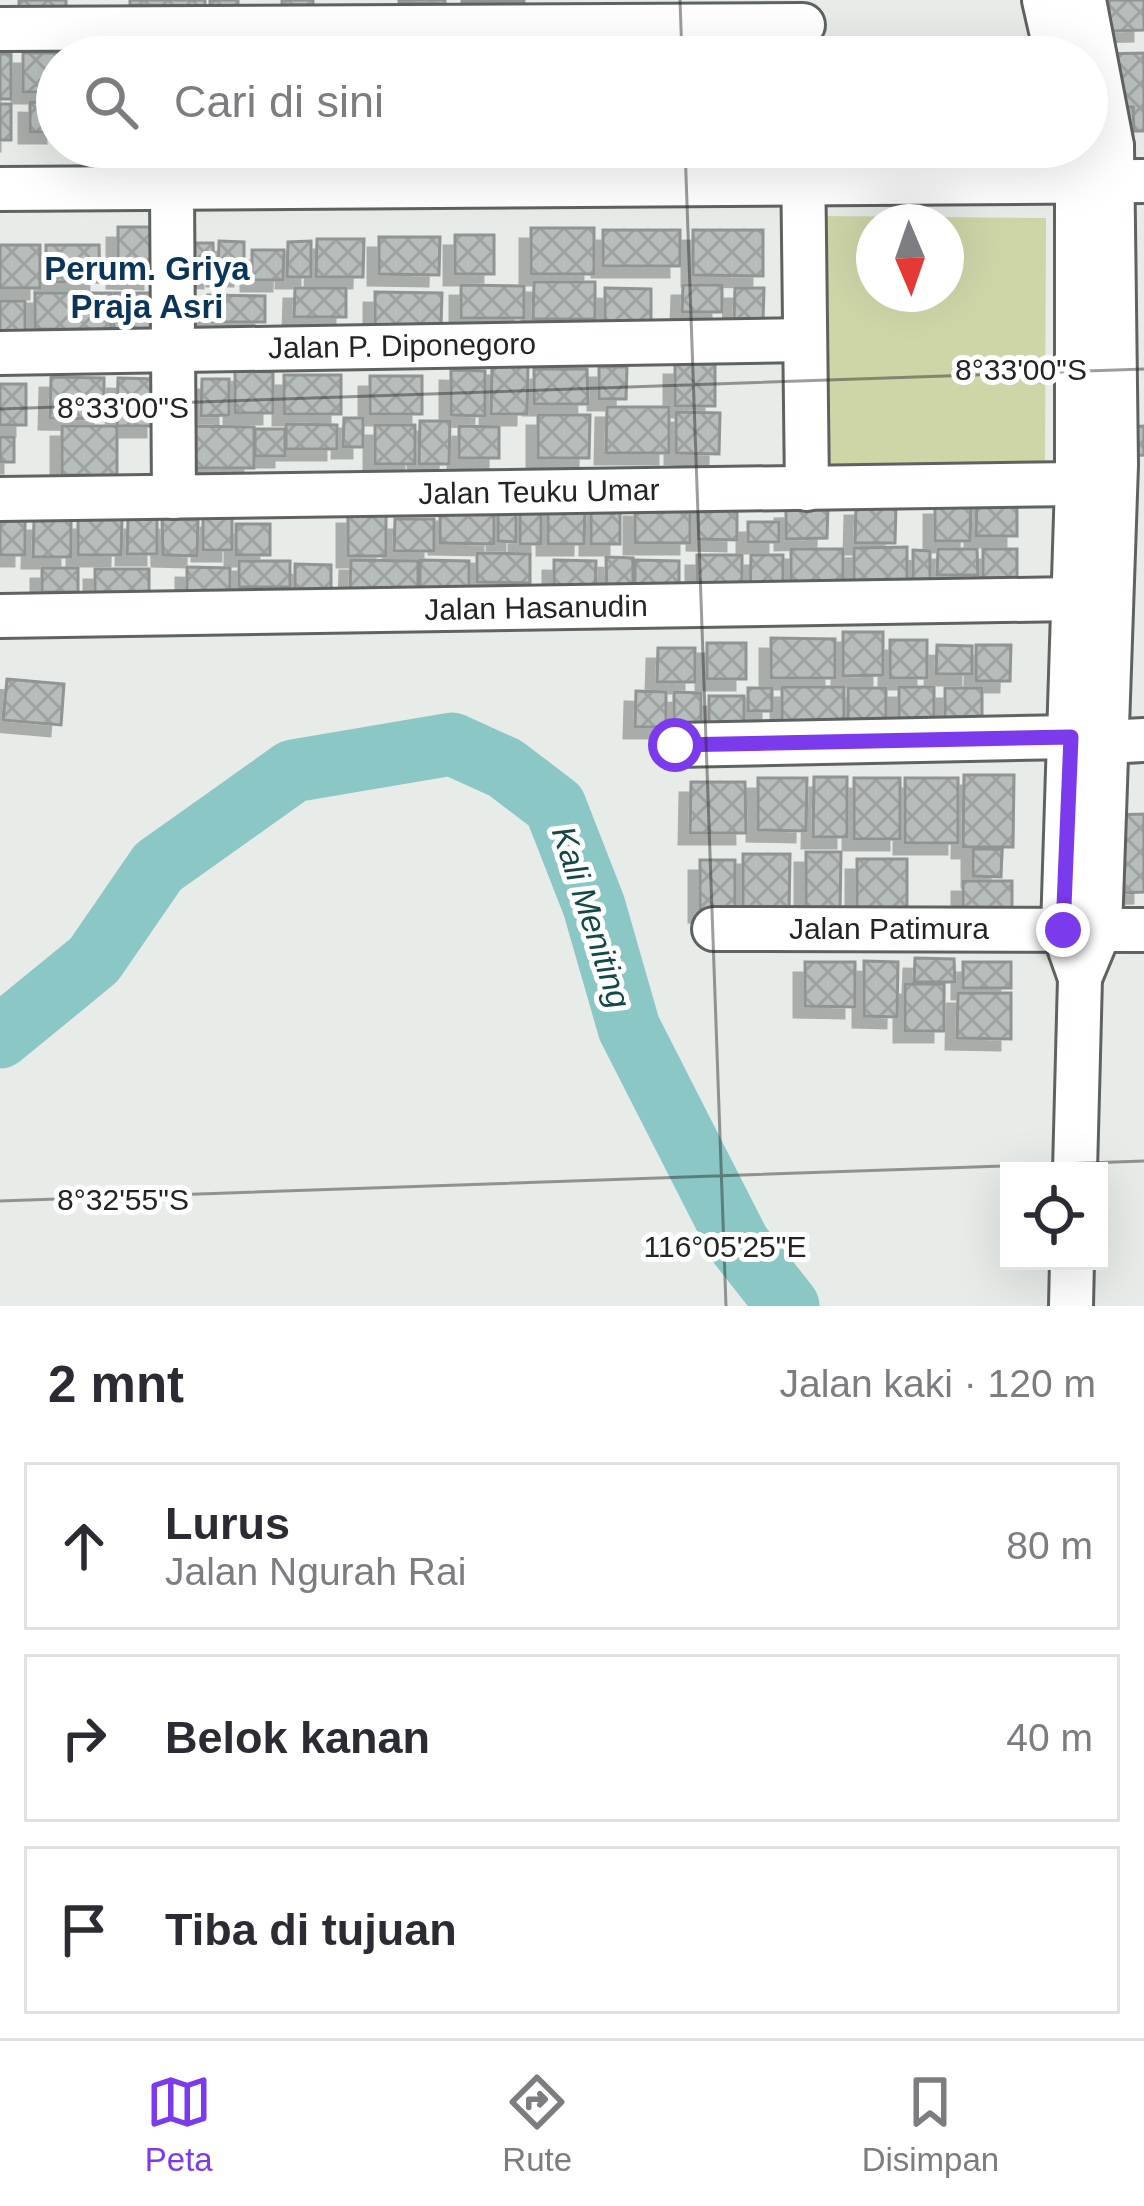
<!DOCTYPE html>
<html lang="id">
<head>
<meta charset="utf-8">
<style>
	:root { --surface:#fff; --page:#f2f2f3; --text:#2b2b33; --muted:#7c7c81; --line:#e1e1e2; --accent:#7c3aed }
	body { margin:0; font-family:Helvetica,sans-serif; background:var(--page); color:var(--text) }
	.controls { position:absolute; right:36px; bottom:36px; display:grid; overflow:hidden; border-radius:0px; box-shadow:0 12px 48px #0002 }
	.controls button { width:108px; height:108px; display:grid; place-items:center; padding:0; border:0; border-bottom:3px solid var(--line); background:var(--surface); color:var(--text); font:60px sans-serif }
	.compass { position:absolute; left:856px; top:204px; width:108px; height:108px; border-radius:50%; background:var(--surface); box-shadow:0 12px 48px #0002; rotate:178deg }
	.stop { position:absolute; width:36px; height:36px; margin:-27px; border:9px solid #7c3aed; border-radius:50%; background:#fff }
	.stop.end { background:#7c3aed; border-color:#fff; box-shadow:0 3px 12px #0008 }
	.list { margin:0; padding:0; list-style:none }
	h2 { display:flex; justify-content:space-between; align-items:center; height:156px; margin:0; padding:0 48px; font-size:51px }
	h2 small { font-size:39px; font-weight:400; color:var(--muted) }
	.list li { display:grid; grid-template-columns:78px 1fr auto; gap:36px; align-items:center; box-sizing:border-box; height:168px; margin:0 24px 24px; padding:0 24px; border:3px solid var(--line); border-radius:0px }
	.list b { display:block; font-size:45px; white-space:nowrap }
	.list p { margin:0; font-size:39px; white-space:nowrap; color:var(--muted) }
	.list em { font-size:39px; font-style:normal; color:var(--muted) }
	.icon { flex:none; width:66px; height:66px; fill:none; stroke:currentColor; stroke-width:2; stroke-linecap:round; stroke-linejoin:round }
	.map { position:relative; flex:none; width:1144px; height:1306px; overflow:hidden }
	.search { position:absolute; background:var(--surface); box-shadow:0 12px 48px #0002; left:36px; right:36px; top:36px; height:132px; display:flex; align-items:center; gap:30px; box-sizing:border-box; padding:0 42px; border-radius:66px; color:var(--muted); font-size:45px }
	.sheet { height:732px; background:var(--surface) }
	nav { display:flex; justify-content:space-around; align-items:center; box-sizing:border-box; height:168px; border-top:3px solid var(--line); background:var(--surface); font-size:33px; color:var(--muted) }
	nav a { display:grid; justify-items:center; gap:6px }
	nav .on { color:var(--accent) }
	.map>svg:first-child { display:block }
	.green { fill:#ced6a8; fill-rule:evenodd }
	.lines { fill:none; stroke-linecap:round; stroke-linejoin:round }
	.river { stroke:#8bc7c4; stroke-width:63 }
	.building { fill:url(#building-cross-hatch); stroke:#909593; stroke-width:3; filter:url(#shadow) }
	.minor-casing { stroke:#5f6360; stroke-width:48 }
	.minor { stroke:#fff; stroke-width:42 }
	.route { stroke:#7c3aed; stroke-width:15 }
	.ticks { fill:none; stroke:#232524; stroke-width:3; stroke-opacity:0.45 }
	.labels { text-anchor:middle; stroke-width:10; stroke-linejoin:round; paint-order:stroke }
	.street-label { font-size:30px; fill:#232524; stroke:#fff }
	.neighbourhood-label { font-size:33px; font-weight:bold; fill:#0a355a; stroke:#fff }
	.water-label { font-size:33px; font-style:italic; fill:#124846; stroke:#fff }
	.ticks-label { font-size:30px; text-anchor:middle; fill:#232524; stroke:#fff; stroke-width:10; stroke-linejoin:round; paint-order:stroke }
</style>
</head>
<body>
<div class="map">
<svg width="1144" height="1306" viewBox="0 0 1144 1306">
	<defs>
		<pattern id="building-cross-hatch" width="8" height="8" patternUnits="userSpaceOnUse" patternTransform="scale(3)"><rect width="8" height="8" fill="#b7bdbb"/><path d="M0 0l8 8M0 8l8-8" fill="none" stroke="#9da2a1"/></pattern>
		<filter id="shadow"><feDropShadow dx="-11" dy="11" stdDeviation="0" flood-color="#0004"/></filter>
	</defs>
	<rect width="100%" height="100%" fill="#e7ece8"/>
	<path class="green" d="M827,216L1046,218L1045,468L826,466ZM874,222H946V294H874Z"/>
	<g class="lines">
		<path class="river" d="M0,1037L94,960L158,867L293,771L452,744L505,768L555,806L594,906L629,1028L739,1244L788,1306"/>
	</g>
	<g class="building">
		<rect x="19" y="0" width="47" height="7"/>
		<path d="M130,0H205V6L130,5Z"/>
		<rect x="210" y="0" width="28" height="9"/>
		<rect x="282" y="0" width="31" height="5"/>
		<path d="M399,0H445V4L399,3Z"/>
		<path d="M462,0H524V3L462,2Z"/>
		<path d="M1109,0H1144V30L1109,31Z"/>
		<rect x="536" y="38" width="41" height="19"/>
		<rect x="493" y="42" width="34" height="15"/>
		<path d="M584,46H626V57H583Z"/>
		<rect x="632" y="46" width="38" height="11"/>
		<rect x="679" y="47" width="30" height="10"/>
		<rect x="195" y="48" width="38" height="9"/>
		<path d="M277,48H334V57H276Z"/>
		<rect x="452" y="48" width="38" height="9"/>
		<rect x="90" y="49" width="20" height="8"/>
		<rect x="153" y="49" width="40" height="8"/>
		<path d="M23,53H83V57H57V92H23Z"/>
		<rect x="389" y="53" width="46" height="4"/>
		<path d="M1144,53V131H1134L1133,107H1121L1120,71H1102V54Z"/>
		<rect x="0" y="54" width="11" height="45"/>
		<path d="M30,102L57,103V132H30Z"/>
		<rect x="0" y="104" width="11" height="36"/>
		<path d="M118,227H154V278L118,277Z"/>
		<rect x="531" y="228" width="63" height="46"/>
		<rect x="603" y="230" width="77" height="36"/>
		<path d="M693,230H763V276L693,275Z"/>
		<rect x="455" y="235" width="39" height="39"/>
		<path d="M379,237H440L439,275L379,274Z"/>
		<path d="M317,239H364L363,277H316Z"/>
		<path d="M219,241L244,242V275H218Z"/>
		<path d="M311,241V277H287L288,242Z"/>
		<path d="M178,243H213L214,277L177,276Z"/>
		<rect x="0" y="245" width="40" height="43"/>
		<path d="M46,245H99L100,282H46Z"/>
		<path d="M252,250H284L283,280H252Z"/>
		<path d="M534,282H595V319H533Z"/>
		<path d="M461,285L524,286V318H461Z"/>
		<path d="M683,285H722V312H682Z"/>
		<path d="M295,288H346V317H294Z"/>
		<path d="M605,288L651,289V324L605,323Z"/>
		<path d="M735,288H764L763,321H734Z"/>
		<path d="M375,292L442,293L441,325H375Z"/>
		<rect x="35" y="293" width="76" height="36"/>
		<path d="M114,293H172L171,330H114Z"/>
		<path d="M208,295L265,296V322H208Z"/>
		<rect x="0" y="301" width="25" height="33"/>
		<rect x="675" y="364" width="40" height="42"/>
		<path d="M492,365H528L527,414H491Z"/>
		<path d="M599,367H627L626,399H599Z"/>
		<path d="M534,369H587L588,404H534Z"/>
		<path d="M451,370L485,371V416L451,415Z"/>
		<path d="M235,371L273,372V413H235Z"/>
		<rect x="284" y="375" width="57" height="39"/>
		<rect x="370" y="376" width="52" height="38"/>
		<path d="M51,377L104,378V419L50,418Z"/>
		<path d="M118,378L157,379V426H117Z"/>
		<path d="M202,379H229V415L201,416Z"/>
		<rect x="0" y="384" width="26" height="41"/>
		<path d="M607,407H669V453H606Z"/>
		<path d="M676,412L720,413L719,454L676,453Z"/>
		<path d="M538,415H590L589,458H538Z"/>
		<path d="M344,418H363V447H343Z"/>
		<path d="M420,421H450L449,464H419Z"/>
		<path d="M286,424L337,425V449H286Z"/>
		<rect x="375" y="425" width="40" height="39"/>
		<rect x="62" y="426" width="55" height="49"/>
		<path d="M176,426L254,427V468H175Z"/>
		<path d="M459,426L499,427V458H459Z"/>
		<path d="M1144,426V455L1124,456L1123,427Z"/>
		<rect x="255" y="429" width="30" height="27"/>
		<rect x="0" y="437" width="14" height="25"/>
		<path d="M977,498H1017V536H976Z"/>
		<path d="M698,499H737V540L698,539Z"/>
		<rect x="591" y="500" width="29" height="44"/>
		<path d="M935,504H971L970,541H935Z"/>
		<path d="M498,505H516V542L498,541Z"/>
		<path d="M548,505H585L584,544H548Z"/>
		<path d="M856,505H896L895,543H855Z"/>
		<rect x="520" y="506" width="21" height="38"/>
		<path d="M635,506L690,507V543H635Z"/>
		<path d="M828,507L827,538L786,539V508Z"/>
		<path d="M440,511H494V544L440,543Z"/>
		<rect x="0" y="513" width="25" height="42"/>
		<rect x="348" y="513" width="38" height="43"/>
		<rect x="203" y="517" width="29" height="33"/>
		<path d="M78,519H122L121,555H78Z"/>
		<path d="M128,519H157V554H127Z"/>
		<path d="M162,519L198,520L197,556L163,555Z"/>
		<path d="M395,519H434V551H394Z"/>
		<path d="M34,520H71V557H33Z"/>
		<rect x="748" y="522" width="31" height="20"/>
		<rect x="236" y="524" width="34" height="31"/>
		<path d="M907,547V586L854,585V548Z"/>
		<path d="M791,549H843V594L791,593Z"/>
		<path d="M938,549H977L978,575H937Z"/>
		<rect x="983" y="549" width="34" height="33"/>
		<path d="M913,550L930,551V579H913Z"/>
		<path d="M477,553L530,554V583L477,582Z"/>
		<rect x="697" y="555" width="45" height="29"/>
		<path d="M751,555H783V596H750Z"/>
		<path d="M606,557L633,558V595H607Z"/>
		<path d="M351,560L418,561V590H350Z"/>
		<path d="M420,560L469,561V604H420Z"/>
		<path d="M554,560L596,561L595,599H554Z"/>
		<path d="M635,560L679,561V586H635Z"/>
		<rect x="239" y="561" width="51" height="26"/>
		<path d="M295,564L331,565V603L295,604Z"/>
		<path d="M187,567L230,568V596H187Z"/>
		<rect x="42" y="568" width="36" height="24"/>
		<rect x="95" y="569" width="54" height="30"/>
		<path d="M843,632H883V675L843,676Z"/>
		<path d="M771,638L835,639V678H771Z"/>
		<rect x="890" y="640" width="37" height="38"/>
		<rect x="707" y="643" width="39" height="36"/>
		<path d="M937,645L972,646V674H936Z"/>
		<path d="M976,645H1011L1010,681H976Z"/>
		<path d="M658,648H695V682H657Z"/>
		<path d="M7,679L64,684L61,725L3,720Z"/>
		<rect x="782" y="687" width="62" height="39"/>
		<rect x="899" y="687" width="35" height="40"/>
		<rect x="748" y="688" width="24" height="23"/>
		<rect x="848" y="688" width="38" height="49"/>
		<rect x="945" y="688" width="37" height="36"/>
		<path d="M636,691L666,692V727H635Z"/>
		<path d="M674,692L701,693V738L674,737Z"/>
		<rect x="709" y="696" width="35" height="36"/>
		<path d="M964,775H1014L1013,847H963Z"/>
		<path d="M814,777H847V837H813Z"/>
		<path d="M758,778H807L806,831L758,830Z"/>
		<rect x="854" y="778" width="46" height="61"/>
		<rect x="905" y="778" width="53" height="65"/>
		<path d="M691,782H745L746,833H690Z"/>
		<path d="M1144,814V892L1119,893L1115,815Z"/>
		<path d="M973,849H1002L1001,877L973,876Z"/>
		<path d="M806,852H841L840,912H806Z"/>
		<path d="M743,854H790L789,911H743Z"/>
		<path d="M857,859H907V910L857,909Z"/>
		<path d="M700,860H735V912L700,911Z"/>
		<rect x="963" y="881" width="49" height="28"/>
		<path d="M915,958L954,959L955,982H914Z"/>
		<path d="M864,961L898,962L897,1017L864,1016Z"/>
		<path d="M805,962H855V1007L805,1006Z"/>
		<rect x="963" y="962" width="48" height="26"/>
		<rect x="905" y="984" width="39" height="47"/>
		<path d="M958,993H1011V1039L957,1038Z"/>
	</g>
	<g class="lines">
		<g class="minor-casing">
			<g id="minor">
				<path d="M1044,0L1057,57"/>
				<path d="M0,29L803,25"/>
				<path d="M811,153L1112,146"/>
				<path d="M803,154L807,489"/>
				<path d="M1077,154V484L1063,930L1080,978"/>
				<path d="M172,188L174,497"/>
				<path d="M0,189L1144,181"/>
				<path d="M0,353L805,340"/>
				<path d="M0,499L1077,484"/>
				<path d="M0,616L1072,599"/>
				<path d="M1106,742L1144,740"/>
				<path d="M675,745L1071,737"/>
				<path d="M714,929L1144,930"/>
				<path d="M1075,1171L1080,978L1100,930L1116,465L1112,146L1084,0"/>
				<path d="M1071,1306L1072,1261"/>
			</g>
		</g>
		<use href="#minor" class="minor"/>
	</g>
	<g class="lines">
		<path class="route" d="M675,745L1071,737L1063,930"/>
	</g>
	<path class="ticks" d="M680,0L682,57M685,147L726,1306M0,409L1144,369M0,1201L1144,1161"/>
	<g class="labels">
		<g class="street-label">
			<text transform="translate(402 346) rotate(-1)" y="10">Jalan P. Diponegoro</text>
			<text transform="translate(539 492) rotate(-1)" y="10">Jalan Teuku Umar</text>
			<text transform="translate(536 608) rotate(-1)" y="10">Jalan Hasanudin</text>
			<text x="889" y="939">Jalan Patimura</text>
		</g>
		<g class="neighbourhood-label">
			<text x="147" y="280">Perum. Griya<tspan x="147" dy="38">Praja Asri</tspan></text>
		</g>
		<g class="water-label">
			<text transform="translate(592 917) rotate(72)" y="12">Kali Meniting</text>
		</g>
	</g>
	<g class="ticks-label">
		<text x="1021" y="380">8°33'00"S</text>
		<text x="123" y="418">8°33'00"S</text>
		<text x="123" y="1210">8°32'55"S</text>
		<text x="725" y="1257">116°05'25"E</text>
	</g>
</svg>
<div class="controls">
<button><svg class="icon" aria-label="locate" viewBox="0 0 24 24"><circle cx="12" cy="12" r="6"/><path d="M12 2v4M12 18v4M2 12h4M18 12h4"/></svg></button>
</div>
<svg class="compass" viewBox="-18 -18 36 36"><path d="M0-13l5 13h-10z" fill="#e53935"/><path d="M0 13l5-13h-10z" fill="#7c7c81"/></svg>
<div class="stop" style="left:675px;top:745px"></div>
<div class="stop end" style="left:1063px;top:930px"></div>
<div class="search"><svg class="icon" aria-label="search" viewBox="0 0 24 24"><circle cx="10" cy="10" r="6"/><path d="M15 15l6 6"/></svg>Cari di sini</div>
</div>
<section class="sheet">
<h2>2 mnt<small>Jalan kaki · 120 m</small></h2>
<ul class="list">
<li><svg class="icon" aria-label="ahead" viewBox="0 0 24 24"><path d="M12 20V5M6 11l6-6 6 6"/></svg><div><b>Lurus</b><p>Jalan Ngurah Rai</p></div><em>80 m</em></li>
<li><svg class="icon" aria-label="right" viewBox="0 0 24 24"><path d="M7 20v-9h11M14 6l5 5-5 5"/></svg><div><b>Belok kanan</b></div><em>40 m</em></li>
<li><svg class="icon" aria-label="arrive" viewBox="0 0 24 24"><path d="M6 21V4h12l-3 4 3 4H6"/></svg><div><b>Tiba di tujuan</b></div></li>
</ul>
</section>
<nav>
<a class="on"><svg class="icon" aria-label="map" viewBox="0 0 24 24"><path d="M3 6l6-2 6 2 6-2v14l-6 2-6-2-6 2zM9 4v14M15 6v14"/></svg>Peta</a>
<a><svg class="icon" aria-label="directions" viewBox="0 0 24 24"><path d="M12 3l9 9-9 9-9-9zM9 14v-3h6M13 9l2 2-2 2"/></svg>Rute</a>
<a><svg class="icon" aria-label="saved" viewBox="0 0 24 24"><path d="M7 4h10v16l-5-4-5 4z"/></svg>Disimpan</a>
</nav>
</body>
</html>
